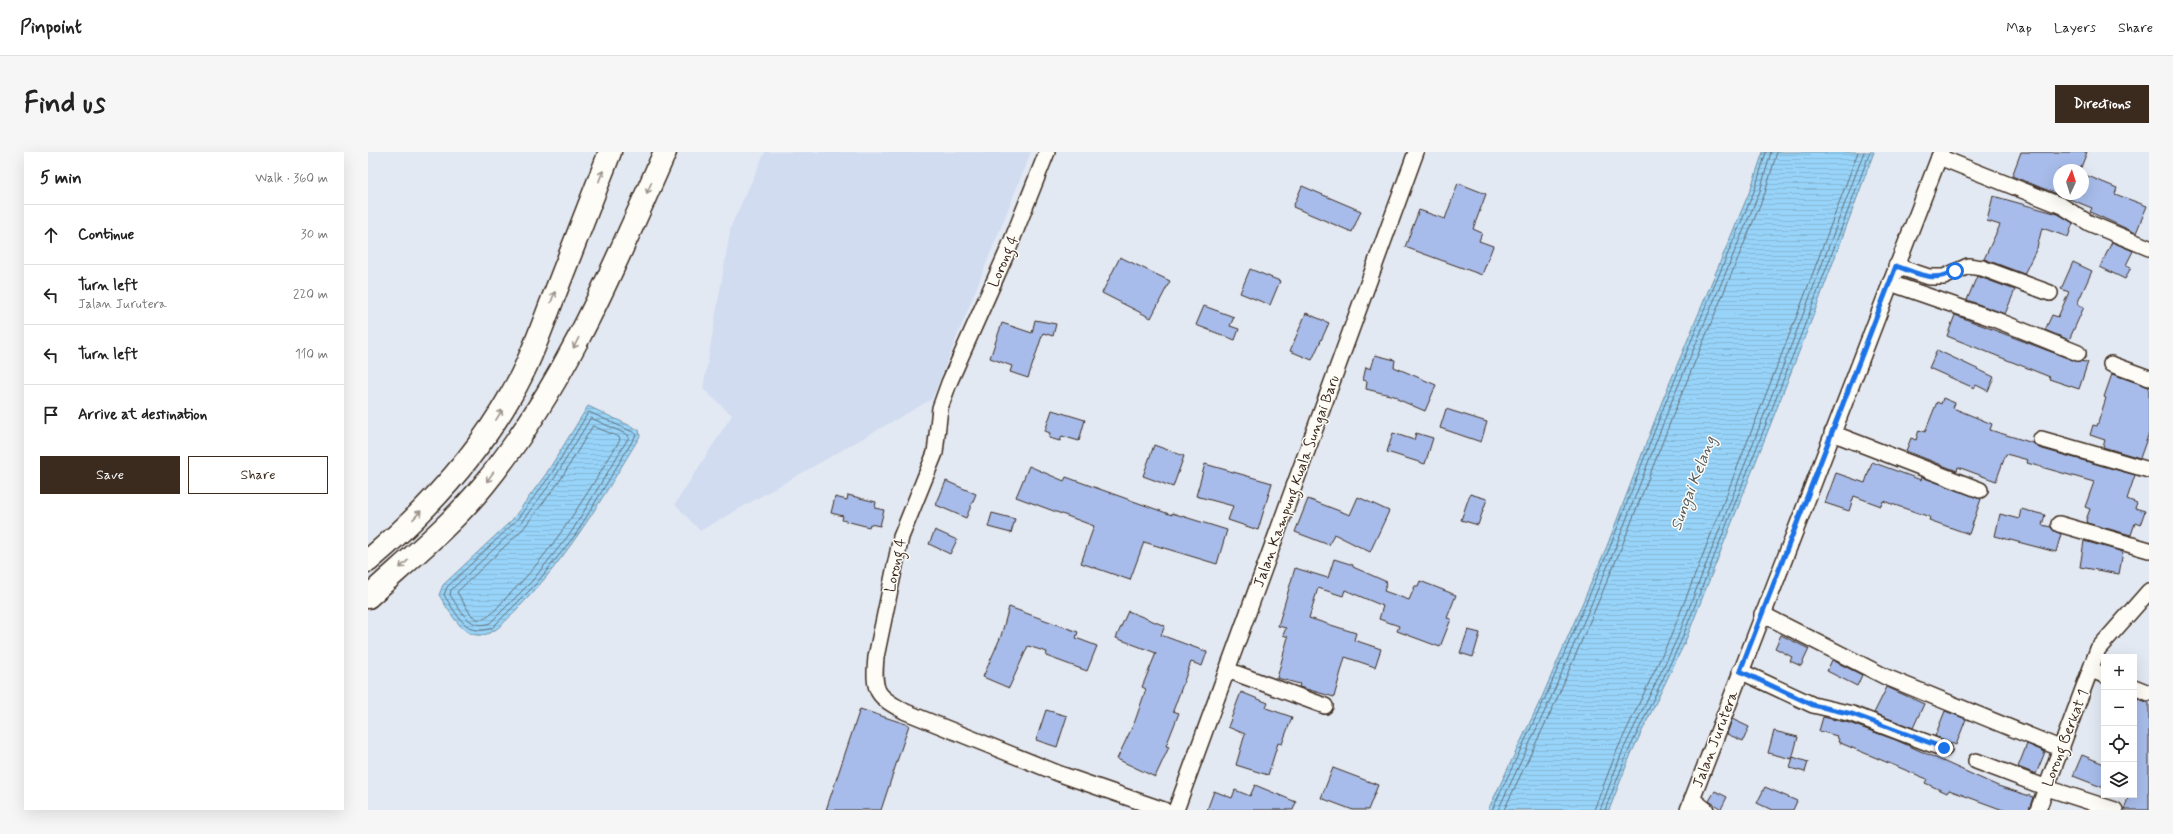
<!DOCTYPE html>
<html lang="en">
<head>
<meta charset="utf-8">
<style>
	:root { --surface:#fff; --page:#f6f6f6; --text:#222; --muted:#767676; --line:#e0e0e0; --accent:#3b2a1e }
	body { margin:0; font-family:Mynerve,sans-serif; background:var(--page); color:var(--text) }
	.controls { position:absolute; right:12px; bottom:12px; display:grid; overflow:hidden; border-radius:0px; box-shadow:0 4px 16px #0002 }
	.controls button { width:36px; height:36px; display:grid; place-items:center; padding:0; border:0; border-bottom:1px solid var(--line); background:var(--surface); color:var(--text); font:20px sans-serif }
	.compass { position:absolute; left:1685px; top:12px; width:36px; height:36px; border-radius:50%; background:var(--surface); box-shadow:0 4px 16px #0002; rotate:4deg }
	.stop { position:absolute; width:12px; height:12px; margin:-9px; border:3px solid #1a73e8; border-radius:50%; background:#fff }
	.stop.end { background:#1a73e8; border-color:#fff; box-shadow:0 1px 4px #0008 }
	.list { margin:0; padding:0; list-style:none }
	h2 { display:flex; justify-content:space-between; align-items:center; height:52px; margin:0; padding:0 16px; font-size:17px }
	h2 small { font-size:13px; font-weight:400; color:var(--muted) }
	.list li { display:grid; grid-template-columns:26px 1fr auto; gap:12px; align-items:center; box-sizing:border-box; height:60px; padding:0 16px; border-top:1px solid var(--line) }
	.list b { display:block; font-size:15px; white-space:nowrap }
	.list p { margin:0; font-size:13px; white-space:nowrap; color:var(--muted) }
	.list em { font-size:13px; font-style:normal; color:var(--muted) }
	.actions { display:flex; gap:8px; padding:12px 16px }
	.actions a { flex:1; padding:9px 0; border:1px solid var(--accent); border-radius:0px; text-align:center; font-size:14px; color:var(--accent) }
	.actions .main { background:var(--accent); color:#fff }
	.icon { flex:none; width:22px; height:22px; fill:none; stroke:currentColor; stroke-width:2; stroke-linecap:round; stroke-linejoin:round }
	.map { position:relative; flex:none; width:1781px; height:658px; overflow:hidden; border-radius:0px }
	header { display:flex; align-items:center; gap:24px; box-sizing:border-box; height:56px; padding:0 20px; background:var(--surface); border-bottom:1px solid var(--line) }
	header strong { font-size:19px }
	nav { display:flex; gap:22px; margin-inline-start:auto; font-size:14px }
	.intro { display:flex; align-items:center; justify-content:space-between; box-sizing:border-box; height:96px; padding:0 24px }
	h1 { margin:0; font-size:28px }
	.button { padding:10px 18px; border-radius:0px; background:var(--accent); color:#fff; font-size:14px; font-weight:700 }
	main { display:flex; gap:24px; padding:0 24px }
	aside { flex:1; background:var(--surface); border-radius:0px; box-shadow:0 4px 16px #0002 }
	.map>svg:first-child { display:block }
	.built { fill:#d1dcf0 }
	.water { fill:url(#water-rules); stroke:#7390a1 }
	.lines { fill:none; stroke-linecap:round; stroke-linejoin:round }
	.shore { stroke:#606e76; stroke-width:1 }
	.building { fill:#a7bcea; stroke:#3b2a1e }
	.minor-casing { stroke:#3b2a1e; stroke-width:18 }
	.highway-casing { stroke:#3b2a1e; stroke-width:25 }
	.minor { stroke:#fdfcf7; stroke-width:15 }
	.highway { stroke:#fdfcf7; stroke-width:22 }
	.oneway { stroke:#9c938a }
	.route { stroke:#1a73e8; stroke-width:5 }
	.labels { text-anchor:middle; stroke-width:3; stroke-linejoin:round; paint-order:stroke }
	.street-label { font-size:15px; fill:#3b2a1e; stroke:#fdfcf7 }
	.water-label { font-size:16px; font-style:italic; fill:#575d60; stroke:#fdfcf7 }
</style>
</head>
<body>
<header>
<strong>Pinpoint</strong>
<nav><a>Map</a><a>Layers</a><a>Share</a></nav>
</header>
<div class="intro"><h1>Find us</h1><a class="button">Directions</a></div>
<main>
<aside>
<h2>5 min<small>Walk · 360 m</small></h2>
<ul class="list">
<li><svg class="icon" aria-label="ahead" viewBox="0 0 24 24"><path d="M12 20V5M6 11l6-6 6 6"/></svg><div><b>Continue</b></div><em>30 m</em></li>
<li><svg class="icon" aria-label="left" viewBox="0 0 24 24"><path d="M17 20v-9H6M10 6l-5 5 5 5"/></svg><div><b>Turn left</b><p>Jalan Jurutera</p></div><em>220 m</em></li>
<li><svg class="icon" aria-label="left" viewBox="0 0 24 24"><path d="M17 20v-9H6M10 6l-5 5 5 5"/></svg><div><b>Turn left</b></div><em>110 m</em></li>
<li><svg class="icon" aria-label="arrive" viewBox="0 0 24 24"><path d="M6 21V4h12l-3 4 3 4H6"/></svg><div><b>Arrive at destination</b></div></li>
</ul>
<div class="actions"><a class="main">Save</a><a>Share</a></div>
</aside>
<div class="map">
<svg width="1781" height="658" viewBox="0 0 1781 658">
	<defs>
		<pattern id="water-rules" width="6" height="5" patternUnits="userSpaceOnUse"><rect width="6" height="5" fill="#98d4f9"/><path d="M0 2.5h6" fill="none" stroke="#84b6d5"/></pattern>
	</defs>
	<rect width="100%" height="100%" fill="#e3e9f3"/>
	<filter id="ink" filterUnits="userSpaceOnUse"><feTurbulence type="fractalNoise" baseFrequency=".025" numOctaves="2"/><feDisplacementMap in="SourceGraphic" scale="8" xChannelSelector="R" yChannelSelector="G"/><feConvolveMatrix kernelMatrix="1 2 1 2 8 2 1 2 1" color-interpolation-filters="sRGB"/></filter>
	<g filter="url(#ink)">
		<path class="built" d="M397,0H663L564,247L332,379L307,352L364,263L335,237L363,74Z"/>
		<g class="water">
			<path d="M1395,0H1506L1447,159L1317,490L1263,602L1241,658H1120L1174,545L1239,394L1295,247L1383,36Z"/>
			<path d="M220,254L271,278L272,284C235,345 200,406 149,457C137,469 124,488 104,482C90,477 79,455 71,443L75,433L144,368L178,322Z"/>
		</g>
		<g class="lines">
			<g class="shore">
				<path d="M221,260L267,281L268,283L208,382L168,432L124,476C98,486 89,462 76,443L79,435L147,370L182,324Z"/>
				<path d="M223,266L260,283L261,285L204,379L164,429L122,471C101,479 92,457 82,443L83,438L151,373L186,327Z"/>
				<path d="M225,274L251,285L252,288C217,345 185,400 137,447C129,455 121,469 109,467L103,463L89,440L155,377L191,330Z"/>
				<path d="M1124,658L1177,546L1242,395L1298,249L1387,37L1398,0"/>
				<path d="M1130,658L1182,548L1247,397L1303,251L1392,39L1403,0"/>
				<path d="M1136,658L1187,551L1252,399L1309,253L1397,41L1409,0"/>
				<path d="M1226,658L1250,596L1303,484L1433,153L1490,0"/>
				<path d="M1232,658L1255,598L1309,487L1438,155L1496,0"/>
				<path d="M1237,658L1260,600L1313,489L1443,157L1502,0"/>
			</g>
		</g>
		<g class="building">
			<path d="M1653,0H1719L1712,18H1691V42H1715V22L1749,36L1747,42L1779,54L1768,81L1722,60L1724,56L1644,24Z"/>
			<path d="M1090,31L1118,42L1105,77L1114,81L1111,89L1125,94L1114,123L1037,95L1051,58L1077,67Z"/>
			<path d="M934,34L993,59L984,80L925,55Z"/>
			<path d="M1625,44L1690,62L1705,71L1700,85L1674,76L1669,96L1656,122L1616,107L1632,73L1619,69Z"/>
			<path d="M1744,90L1765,99L1758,113L1763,115L1757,127L1732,115Z"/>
			<path d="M752,105L802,129L783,166L734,141Z"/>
			<path d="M1705,110L1724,119L1709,152L1716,155L1701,188L1677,178L1684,163L1690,165L1701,140L1693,137Z"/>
			<path d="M882,117L912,129L902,153L872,141Z"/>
			<path d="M1609,124L1647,138L1637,162L1599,148Z"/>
			<path d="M836,154L866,165L862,174L871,177L867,188L828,173Z"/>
			<path d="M938,161L961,171L944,208L922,199Z"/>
			<path d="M1587,163L1707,209L1720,210L1711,237L1681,227L1682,225L1579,184Z"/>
			<path d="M667,168L688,172L685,184L675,181L660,226L642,220L644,214L622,206L634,171L664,181Z"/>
			<path d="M1569,198L1626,225L1620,239L1608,233L1606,236L1561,216Z"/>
			<path d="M1007,203L1027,208L1026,215L1068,233L1057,259L1029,247L1030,245L998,237L999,229L995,228L998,215L1003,217Z"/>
			<path d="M1744,222L1781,235V281L1772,306L1735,295L1737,288L1722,283L1725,273L1729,274L1738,246L1736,245Z"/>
			<path d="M1575,246L1587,251L1585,256L1624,272L1622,278L1665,291L1671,296L1767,323L1759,347L1769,351L1767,356L1777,359L1772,373L1767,371L1763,383L1719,371L1718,368L1722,357L1717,355L1726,330L1659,311L1660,308L1638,302L1628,329L1590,315L1589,319L1538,299L1543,286L1548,288L1551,278L1557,280L1569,250L1573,252Z"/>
			<path d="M1078,257L1119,270L1113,290L1072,276Z"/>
			<path d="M684,258L717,268L711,289L694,284L692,289L681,286L682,281L677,279Z"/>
			<path d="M1025,281L1046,288L1048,281L1065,286L1057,312L1019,300Z"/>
			<path d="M786,293L816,304L805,335L775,324Z"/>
			<path d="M1504,310L1553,328L1554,325L1613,347L1601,382L1561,368L1562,365L1515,349L1513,354L1486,344L1481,359L1457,351L1468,321L1497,331Z"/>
			<path d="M837,312L904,331L890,378L860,368L865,354L828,344Z"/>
			<path d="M661,314L696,329L698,325L804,363V361L859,378L849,412L776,390L762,428L713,411L726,374L648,345Z"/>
			<path d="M578,329L608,342L598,366L568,353Z"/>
			<path d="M1102,342L1119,347L1110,373L1093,368Z"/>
			<path d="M480,343L508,350L507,356L516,358L512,374L502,372L501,375L474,368L475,364L463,361L467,345L479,348Z"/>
			<path d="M990,345L1021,359L1002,400L966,382L961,393L927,380L940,347L982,363Z"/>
			<path d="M1653,357L1677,363L1674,373L1683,375L1685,378L1693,382L1688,400L1627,384L1632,362L1651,367Z"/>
			<path d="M624,361L647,367L643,381L620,375Z"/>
			<path d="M567,378L589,388L582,402L561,392Z"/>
			<path d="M1716,389L1755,400L1751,422L1712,415Z"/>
			<path d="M966,407L985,413V415L1019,430L1016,439L1041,448L1047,434H1050L1052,429L1088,443L1079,466L1083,467L1072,495L1029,479L1031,474L1011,467L1015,454L977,438L975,444L950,436L941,466L988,481L986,488L1013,497L1007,515L977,505L966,545L931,535L932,532L909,526L920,485L915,483L918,476L910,474L927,416L960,426Z"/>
			<path d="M641,455L710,480L708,486L729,494L719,519L678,504L679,500L660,494L641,536L615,525L633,484Z"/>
			<path d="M760,459L797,474L793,483L839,500L834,514L823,510L805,559L811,561L798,594L801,595L787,625L749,607L767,569L778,537L774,535L788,501L748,486Z"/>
			<path d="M1100,478L1112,481L1105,505L1092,501Z"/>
			<path d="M1413,483L1441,497L1433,514L1422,509L1424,505L1407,496Z"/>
			<path d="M1464,508L1494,523L1489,534L1459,519Z"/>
			<path d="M1519,535L1556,552L1545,576L1506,561Z"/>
			<path d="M873,540L900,551L898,556L924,565L914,592L910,591L900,623L868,613L877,582L860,575Z"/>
			<path d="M1766,545L1781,551V658H1756L1761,643H1766Z"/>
			<path d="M492,557L541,573L513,658H458Z"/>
			<path d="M678,558L699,564L689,595L668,588Z"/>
			<path d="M1577,559L1598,567L1588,593L1567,584Z"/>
			<path d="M1455,565L1481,571L1528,588L1630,634L1665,645L1661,658H1635L1581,638L1579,641L1557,631L1559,627L1470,590L1471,587L1468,585L1469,584L1451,579Z"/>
			<path d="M1364,567L1381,575L1375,589L1359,582Z"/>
			<path d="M1406,579L1430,585L1424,607L1400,601Z"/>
			<path d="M1659,592L1677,600L1668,622L1650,615Z"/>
			<path d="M1714,603L1736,612V636L1705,624Z"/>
			<path d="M1425,605L1440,610L1437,620L1422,616Z"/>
			<path d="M965,616L1010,633L1000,658H985L953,646Z"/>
			<path d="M887,633L928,650L925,658H839L846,639L864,646L867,638L882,644Z"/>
			<path d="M1397,635L1429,649L1425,658H1404L1389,651Z"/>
			<path d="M1347,639L1359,645L1353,657L1341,649Z"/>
		</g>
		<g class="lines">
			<g class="minor-casing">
				<g id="minor">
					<path d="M679,0L640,98L581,231L572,256L567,301L533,385L508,505C505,539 507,544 538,560L692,622L796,658"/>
					<path d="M1571,5L1694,54L1721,71L1781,96"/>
					<path d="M1528,114L1561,125H1576L1600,114L1614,116L1682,141"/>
					<path d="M1522,131L1626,167L1710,201"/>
					<path d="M1743,212L1781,226"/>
					<path d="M1464,281L1612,338"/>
					<path d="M1673,287L1781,318"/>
					<path d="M1691,372L1781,398"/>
					<path d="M1394,462L1518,525L1694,597"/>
					<path d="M859,518L957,554"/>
					<path d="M1723,518L1736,523"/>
					<path d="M1372,519L1445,553L1484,562L1576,597"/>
					<path d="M1766,535L1781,541"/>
					<path d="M1608,609L1679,636L1747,658"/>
					<path d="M1324,647L1338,658"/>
					<path d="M808,658L1048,0"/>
					<path d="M1320,658L1573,0"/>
					<path d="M1670,658L1730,497L1781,439"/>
				</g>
			</g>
			<g class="highway-casing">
				<g id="highway">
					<path d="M0,409C55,362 107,307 143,243C160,214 172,180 184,149C203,99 223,50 242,0"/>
					<path d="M0,445C39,409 81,375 115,334C196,235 246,115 297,0"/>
				</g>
			</g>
			<use href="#minor" class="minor"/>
			<use href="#highway" class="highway"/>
		</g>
		<defs><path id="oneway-shaft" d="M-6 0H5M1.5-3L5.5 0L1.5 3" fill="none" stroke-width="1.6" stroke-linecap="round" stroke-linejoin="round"/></defs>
		<g class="oneway">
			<use href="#oneway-shaft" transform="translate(233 24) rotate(-69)"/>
			<use href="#oneway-shaft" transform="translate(281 36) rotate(114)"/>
			<use href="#oneway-shaft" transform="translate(185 145) rotate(-69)"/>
			<use href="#oneway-shaft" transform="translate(208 191) rotate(117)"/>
			<use href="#oneway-shaft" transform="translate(131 263) rotate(-58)"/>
			<use href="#oneway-shaft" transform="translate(122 325) rotate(126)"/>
			<use href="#oneway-shaft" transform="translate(49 363) rotate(-47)"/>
			<use href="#oneway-shaft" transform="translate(36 412) rotate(137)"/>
		</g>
	</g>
	<g class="lines" filter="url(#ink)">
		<path class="route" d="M1576,596L1484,562L1445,553L1372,519L1528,114C1551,122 1565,131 1587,119"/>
	</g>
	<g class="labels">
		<g class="street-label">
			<text transform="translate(635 109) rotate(-67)" y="5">Lorong 4</text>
			<text transform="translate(928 329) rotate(-70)" y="5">Jalan Kampung Kuala Sungai Baru</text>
			<text transform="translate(527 413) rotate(-78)" y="5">Lorong 4</text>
			<text transform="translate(1697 586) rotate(-69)" y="5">Lorong Berkat 1</text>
			<text transform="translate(1347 587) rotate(-69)" y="5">Jalan Jurutera</text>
		</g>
		<g class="water-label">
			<text transform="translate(1324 331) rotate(-69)" y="6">Sungai Kelang</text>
		</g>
	</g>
</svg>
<div class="controls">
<button>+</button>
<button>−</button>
<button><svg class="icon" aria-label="locate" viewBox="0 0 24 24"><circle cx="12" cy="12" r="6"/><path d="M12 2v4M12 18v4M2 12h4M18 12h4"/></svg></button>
<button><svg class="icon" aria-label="layers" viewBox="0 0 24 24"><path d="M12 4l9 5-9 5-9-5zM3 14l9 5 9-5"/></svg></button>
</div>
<svg class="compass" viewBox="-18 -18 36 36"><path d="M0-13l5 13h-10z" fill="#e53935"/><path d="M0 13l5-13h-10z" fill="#767676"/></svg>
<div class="stop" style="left:1587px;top:119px"></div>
<div class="stop end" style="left:1576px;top:596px"></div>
</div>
</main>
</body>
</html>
